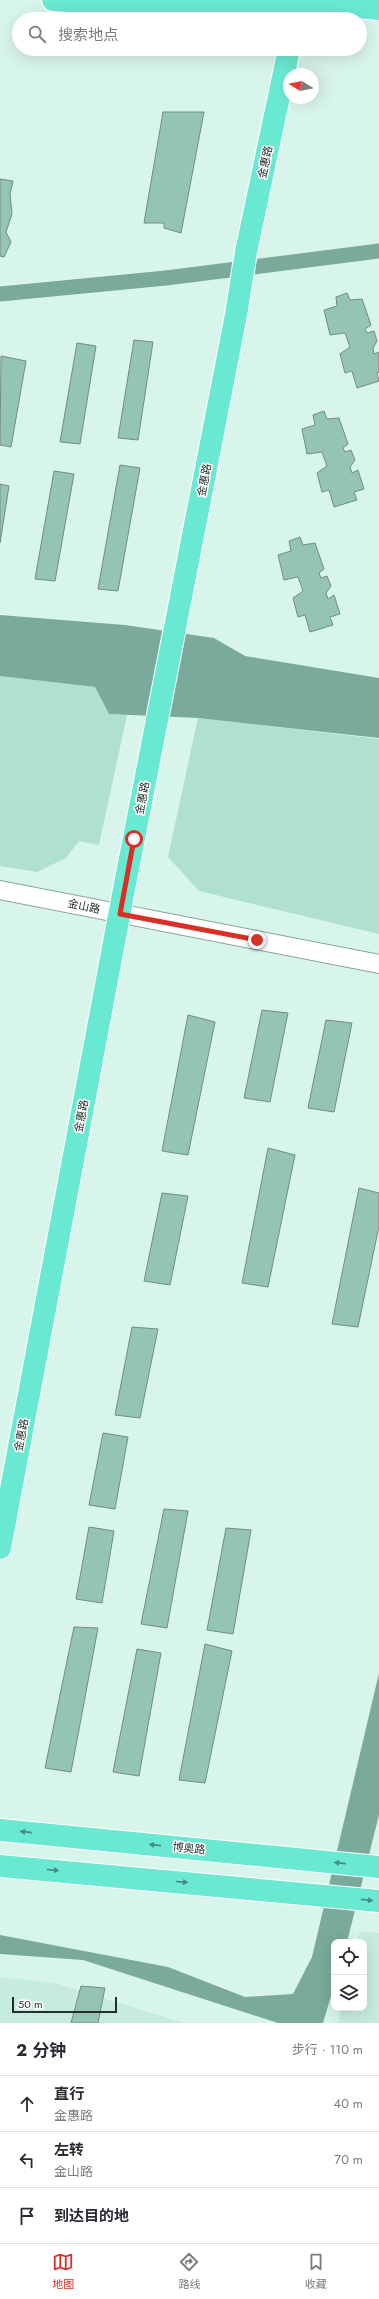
<!DOCTYPE html>
<html lang="zh">
<head>
<meta charset="utf-8">
<style>
	:root { --surface:#fff; --page:#f2f2f3; --text:#2b2b33; --muted:#7c7c81; --line:#e1e1e2; --accent:#d93025 }
	body { margin:0; font-family:Jost,"Noto Sans SC",sans-serif; background:var(--page); color:var(--text) }
	.controls { position:absolute; right:12px; bottom:12px; display:grid; overflow:hidden; border-radius:8px; box-shadow:0 4px 16px #0002 }
	.controls button { width:36px; height:36px; display:grid; place-items:center; padding:0; border:0; border-bottom:1px solid var(--line); background:var(--surface); color:var(--text); font:20px sans-serif }
	.compass { position:absolute; left:283px; top:68px; width:36px; height:36px; border-radius:50%; background:var(--surface); box-shadow:0 4px 16px #0002; rotate:280deg }
	.scale { position:absolute; left:12px; bottom:10px; width:105px; box-sizing:border-box; padding-left:4px; border:2px solid #242f2c; border-top:0; font-size:11px; line-height:14px; white-space:nowrap; color:#242f2c; -webkit-text-stroke:3px #fff; paint-order:stroke }
	.stop { position:absolute; width:12px; height:12px; margin:-9px; border:3px solid #d93025; border-radius:50%; background:#fff }
	.stop.end { background:#d93025; border-color:#fff; box-shadow:0 1px 4px #0008 }
	.list { margin:0; padding:0; list-style:none }
	h2 { display:flex; justify-content:space-between; align-items:center; height:52px; margin:0; padding:0 16px; font-size:17px }
	h2 small { font-size:13px; font-weight:400; color:var(--muted) }
	.list li { display:grid; grid-template-columns:26px 1fr auto; gap:12px; align-items:center; box-sizing:border-box; height:56px; padding:0 16px; border-top:1px solid var(--line) }
	.list b { display:block; font-size:15px; white-space:nowrap }
	.list p { margin:0; font-size:13px; white-space:nowrap; color:var(--muted) }
	.list em { font-size:13px; font-style:normal; color:var(--muted) }
	.icon { flex:none; width:22px; height:22px; fill:none; stroke:currentColor; stroke-width:2; stroke-linecap:round; stroke-linejoin:round }
	.map { position:relative; flex:none; width:379px; height:2023px; overflow:hidden }
	.search { position:absolute; background:var(--surface); box-shadow:0 4px 16px #0002; left:12px; right:12px; top:12px; height:44px; display:flex; align-items:center; gap:10px; box-sizing:border-box; padding:0 14px; border-radius:22px; color:var(--muted); font-size:15px }
	.sheet { height:220px; background:var(--surface) }
	nav { display:flex; justify-content:space-around; align-items:center; box-sizing:border-box; height:56px; border-top:1px solid var(--line); background:var(--surface); font-size:11px; color:var(--muted) }
	nav a { display:grid; justify-items:center; gap:2px }
	nav .on { color:var(--accent) }
	.map>svg:first-child { display:block }
	.built { fill:#c6ece0 }
	.green { fill:#afe0d0 }
	.water { fill:#7aaa9c }
	.lines { fill:none; stroke-linecap:round; stroke-linejoin:round }
	.canal { stroke:#7aaa9c; stroke-width:15 }
	.building { fill:#93c4b5; stroke:#728d84 }
	.minor-casing { stroke:#88a49b; stroke-width:20 }
	.major-casing { stroke:#fff; stroke-width:24 }
	.minor { stroke:#fff; stroke-width:18 }
	.major { stroke:#6ae9d2; stroke-width:22 }
	.oneway { fill:#478c7f }
	.route { stroke:#d93025; stroke-width:5 }
	.labels { text-anchor:middle; stroke-width:3; stroke-linejoin:round; paint-order:stroke }
	.street-label { font-size:11px; fill:#242f2c; stroke:#fff }
</style>
</head>
<body>
<div class="map">
<svg width="379" height="2023" viewBox="0 0 379 2023">
	<rect width="100%" height="100%" fill="#d8f5ec"/>
	<g class="built">
		<path d="M360,1931L379,1933V2023H338L341,2008H364V1942H357Z"/>
		<path d="M0,1977L55,1983L184,2023H0Z"/>
	</g>
	<g class="green">
		<path d="M0,676L95,687L109,714L127,715L99,845L79,841L66,858L37,872L0,866Z"/>
		<path d="M198,718L379,739V934L199,891L168,857Z"/>
	</g>
	<g class="water">
		<path d="M0,615L125,625L214,638L245,656L379,678V738L198,718L109,714L95,687L0,676Z"/>
		<path d="M379,1673V1815L347,1942H334V1986L323,2023H278L83,1960L0,1954V1935L168,1967L245,1997L293,1994L312,1957Z"/>
	</g>
	<g class="lines">
		<path class="canal" d="M0,294L166,278L379,251"/>
	</g>
	<g class="building">
		<path d="M163,112H204L181,233L164,228V223H144Z"/>
		<path d="M0,179L13,181L10,194L12,214L6,232L11,242L4,257L0,256Z"/>
		<path d="M347,293L350,300L362,299L371,325L365,329L367,333L374,331L377,341L373,348L374,354L379,352V372L377,373L379,381L357,388L352,371L345,373L340,354L350,347L345,333L330,335L324,310L337,306L336,297Z"/>
		<path d="M134,340L153,342L138,440L118,438Z"/>
		<path d="M77,343L96,346L80,444L60,442Z"/>
		<path d="M1,356L26,361L11,447L0,445Z"/>
		<path d="M324,411L327,419L339,418L348,444L343,448L345,452L351,450L355,460L350,467L352,473L358,470L364,489L354,492L357,500L334,507L329,490L322,492L317,473L327,466L322,452L307,454L302,429L315,425L313,415Z"/>
		<path d="M120,465L140,468L118,591L98,589Z"/>
		<path d="M54,471L74,474L55,581L35,579Z"/>
		<path d="M0,484L9,486L0,543Z"/>
		<path d="M300,537L303,545L315,543L324,569L319,573L321,578L327,576L331,586L326,593L328,599L334,595L340,614L330,617L333,625L310,632L305,615L298,617L293,598L303,591L298,577L284,580L278,555L291,551L289,541Z"/>
		<path d="M262,1010L288,1013L270,1102L244,1098Z"/>
		<path d="M188,1015L215,1022L188,1155L162,1151Z"/>
		<path d="M326,1020L352,1023L334,1112L308,1108Z"/>
		<path d="M268,1148L295,1155L268,1287L242,1283Z"/>
		<path d="M359,1188L379,1193V1226L358,1327L332,1324Z"/>
		<path d="M162,1193L188,1196L170,1285L144,1281Z"/>
		<path d="M132,1327L158,1329L140,1418L115,1415Z"/>
		<path d="M103,1433L128,1437L115,1509L89,1505Z"/>
		<path d="M164,1509L188,1511L167,1628L141,1624Z"/>
		<path d="M89,1527L114,1531L102,1603L76,1599Z"/>
		<path d="M226,1528L251,1530L233,1634L207,1630Z"/>
		<path d="M74,1627L98,1628L71,1772L45,1768Z"/>
		<path d="M205,1644L232,1651L205,1783L179,1780Z"/>
		<path d="M137,1649L161,1653L139,1776L113,1772Z"/>
		<path d="M81,1986L105,1988L98,2023H71Z"/>
	</g>
	<g class="lines">
		<g class="minor-casing">
			<path id="minor" d="M0,890L379,964"/>
		</g>
		<g class="major-casing">
			<g id="major">
				<path d="M53,0L224,10H297"/>
				<path d="M286,0L379,9"/>
				<path d="M0,1548L125,884L236,315L246,252L289,49"/>
				<path d="M0,1830L379,1867"/>
				<path d="M0,1866L379,1901"/>
			</g>
		</g>
		<use href="#minor" class="minor"/>
		<use href="#major" class="major"/>
	</g>
	<defs><path id="oneway-solid" d="M-6-.8H1V-3.2L6.5 0L1 3.2V.8H-6Z"/></defs>
	<g class="oneway">
		<use href="#oneway-solid" transform="translate(26 1832) rotate(-174)"/>
		<use href="#oneway-solid" transform="translate(155 1845) rotate(-174)"/>
		<use href="#oneway-solid" transform="translate(340 1863) rotate(-174)"/>
		<use href="#oneway-solid" transform="translate(53 1870) rotate(5)"/>
		<use href="#oneway-solid" transform="translate(182 1882) rotate(5)"/>
		<use href="#oneway-solid" transform="translate(367 1900) rotate(6)"/>
	</g>
	<g class="lines">
		<path class="route" d="M134,839L120,914L257,940"/>
	</g>
	<g class="labels">
		<g class="street-label">
			<text transform="translate(265 162) rotate(-78)" y="4">金惠路</text>
			<text transform="translate(204 480) rotate(-79)" y="4">金惠路</text>
			<text transform="translate(142 798) rotate(-79)" y="4">金惠路</text>
			<text transform="translate(84 906) rotate(12)" y="4">金山路</text>
			<text transform="translate(81 1116) rotate(-79)" y="4">金惠路</text>
			<text transform="translate(21 1435) rotate(-79)" y="4">金惠路</text>
			<text transform="translate(189 1848) rotate(6)" y="4">博奥路</text>
		</g>
	</g>
</svg>
<div class="controls">
<button><svg class="icon" aria-label="locate" viewBox="0 0 24 24"><circle cx="12" cy="12" r="6"/><path d="M12 2v4M12 18v4M2 12h4M18 12h4"/></svg></button>
<button><svg class="icon" aria-label="layers" viewBox="0 0 24 24"><path d="M12 4l9 5-9 5-9-5zM3 14l9 5 9-5"/></svg></button>
</div>
<svg class="compass" viewBox="-18 -18 36 36"><path d="M0-13l5 13h-10z" fill="#e53935"/><path d="M0 13l5-13h-10z" fill="#7c7c81"/></svg>
<div class="scale">50 m</div>
<div class="stop" style="left:134px;top:839px"></div>
<div class="stop end" style="left:257px;top:940px"></div>
<div class="search"><svg class="icon" aria-label="search" viewBox="0 0 24 24"><circle cx="10" cy="10" r="6"/><path d="M15 15l6 6"/></svg>搜索地点</div>
</div>
<section class="sheet">
<h2>2 分钟<small>步行 · 110 m</small></h2>
<ul class="list">
<li><svg class="icon" aria-label="ahead" viewBox="0 0 24 24"><path d="M12 20V5M6 11l6-6 6 6"/></svg><div><b>直行</b><p>金惠路</p></div><em>40 m</em></li>
<li><svg class="icon" aria-label="left" viewBox="0 0 24 24"><path d="M17 20v-9H6M10 6l-5 5 5 5"/></svg><div><b>左转</b><p>金山路</p></div><em>70 m</em></li>
<li><svg class="icon" aria-label="arrive" viewBox="0 0 24 24"><path d="M6 21V4h12l-3 4 3 4H6"/></svg><div><b>到达目的地</b></div></li>
</ul>
</section>
<nav>
<a class="on"><svg class="icon" aria-label="map" viewBox="0 0 24 24"><path d="M3 6l6-2 6 2 6-2v14l-6 2-6-2-6 2zM9 4v14M15 6v14"/></svg>地图</a>
<a><svg class="icon" aria-label="directions" viewBox="0 0 24 24"><path d="M12 3l9 9-9 9-9-9zM9 14v-3h6M13 9l2 2-2 2"/></svg>路线</a>
<a><svg class="icon" aria-label="saved" viewBox="0 0 24 24"><path d="M7 4h10v16l-5-4-5 4z"/></svg>收藏</a>
</nav>
</body>
</html>
